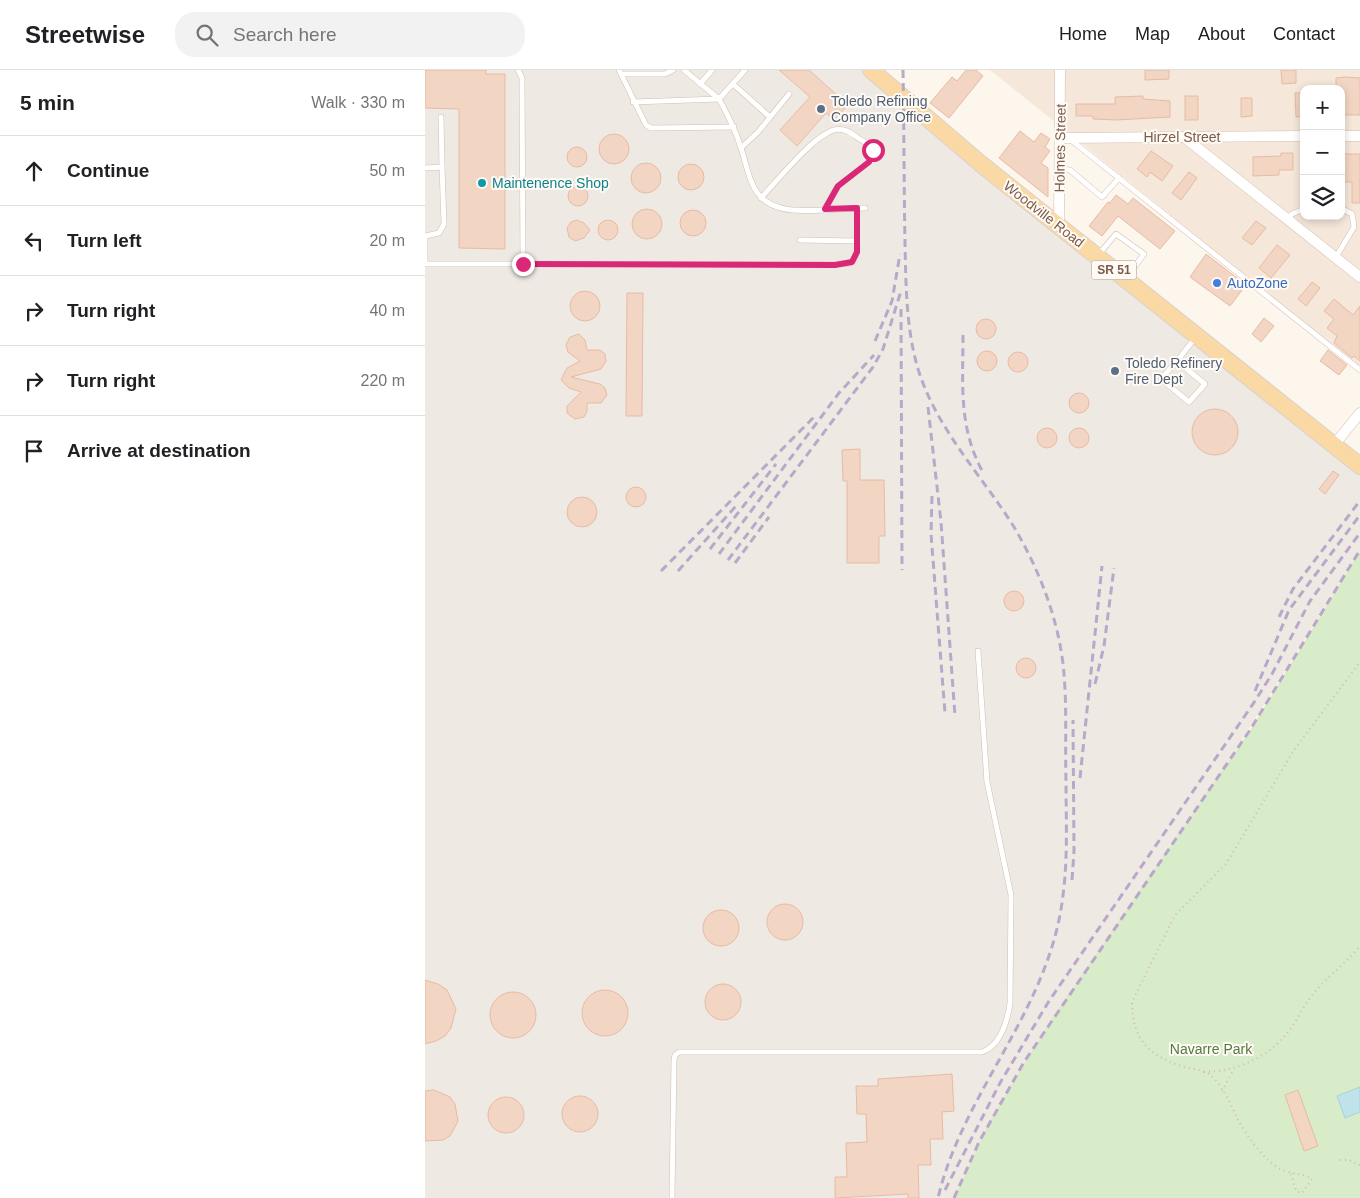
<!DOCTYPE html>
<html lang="en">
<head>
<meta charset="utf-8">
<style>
	:root { --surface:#fff; --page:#f2f2f2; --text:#202124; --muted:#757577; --line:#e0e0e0 }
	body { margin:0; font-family:Helvetica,sans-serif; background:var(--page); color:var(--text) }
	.controls { position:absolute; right:15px; top:15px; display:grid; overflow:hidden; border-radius:10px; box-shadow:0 2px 8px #0003 }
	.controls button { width:45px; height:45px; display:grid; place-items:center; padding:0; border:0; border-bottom:1px solid var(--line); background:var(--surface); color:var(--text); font:25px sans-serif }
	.stop { position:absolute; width:15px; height:15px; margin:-11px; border:4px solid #db2777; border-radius:50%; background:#fff }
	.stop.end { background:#db2777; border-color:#fff; box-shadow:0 1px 5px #0008 }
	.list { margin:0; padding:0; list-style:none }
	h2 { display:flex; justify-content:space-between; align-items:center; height:65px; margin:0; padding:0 20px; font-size:21px }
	h2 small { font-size:16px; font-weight:400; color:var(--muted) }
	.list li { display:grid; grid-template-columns:32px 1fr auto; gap:15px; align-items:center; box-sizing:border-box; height:70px; padding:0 20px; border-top:1px solid var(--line) }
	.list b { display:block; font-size:19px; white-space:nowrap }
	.list em { font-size:16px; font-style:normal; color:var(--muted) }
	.icon { flex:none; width:28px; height:28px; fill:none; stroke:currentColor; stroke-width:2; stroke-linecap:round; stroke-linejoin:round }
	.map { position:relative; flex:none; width:935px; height:1128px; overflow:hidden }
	header { display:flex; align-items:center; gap:30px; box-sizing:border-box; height:70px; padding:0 25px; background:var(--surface); border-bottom:1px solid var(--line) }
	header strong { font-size:24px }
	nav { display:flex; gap:28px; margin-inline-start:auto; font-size:18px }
	.search { width:350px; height:45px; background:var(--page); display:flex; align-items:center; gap:12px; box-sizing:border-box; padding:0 18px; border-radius:20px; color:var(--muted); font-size:19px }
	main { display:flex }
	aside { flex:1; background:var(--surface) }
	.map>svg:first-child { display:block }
	.residential { fill:#f5e8da; fill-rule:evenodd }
	.industrial { fill:#efe9e4 }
	.green { fill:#d8ecc9 }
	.water { fill:#bfe3e8; stroke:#a5d3da }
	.building { fill:#f3d5c3; stroke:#e6bba3 }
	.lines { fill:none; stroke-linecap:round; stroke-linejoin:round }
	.lane-casing { stroke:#d1beb0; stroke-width:6 }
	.street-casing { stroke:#d1beb0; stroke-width:11 }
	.primary-casing { stroke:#dad1cd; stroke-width:18 }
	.path { stroke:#d9b8a5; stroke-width:2; stroke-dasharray:1 4; stroke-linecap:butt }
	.lane { stroke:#fff; stroke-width:5 }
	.street { stroke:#fff; stroke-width:10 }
	.primary { stroke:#fbd9a5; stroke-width:16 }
	.rail { stroke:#b9a8c9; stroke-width:3; stroke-dasharray:8 5; stroke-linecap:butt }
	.route { stroke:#db2777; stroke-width:6 }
	.service-dot { fill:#5c6f8a; stroke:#fffaf3; stroke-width:2 }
	.culture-dot { fill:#0f9aa8; stroke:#fffaf3; stroke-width:2 }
	.shop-dot { fill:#3f7fe0; stroke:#fffaf3; stroke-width:2 }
	.labels { text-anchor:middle; stroke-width:4; stroke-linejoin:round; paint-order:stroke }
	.shield { fill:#fffaf3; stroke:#a28b7f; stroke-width:1 }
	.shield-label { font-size:12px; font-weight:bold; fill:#7a5c4d }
	.service-label { font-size:14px; fill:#4e5e75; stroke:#fffaf3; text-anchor:start }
	.street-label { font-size:14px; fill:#7a5c4d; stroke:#fffaf3 }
	.culture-label { font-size:14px; fill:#0d838f; stroke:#fffaf3; text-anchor:start }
	.shop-label { font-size:14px; fill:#366cbe; stroke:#fffaf3; text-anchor:start }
	.park-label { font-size:14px; fill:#537a41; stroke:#fffaf3 }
</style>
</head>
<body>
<header>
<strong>Streetwise</strong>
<div class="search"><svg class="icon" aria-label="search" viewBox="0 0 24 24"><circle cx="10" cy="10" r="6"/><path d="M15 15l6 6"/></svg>Search here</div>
<nav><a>Home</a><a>Map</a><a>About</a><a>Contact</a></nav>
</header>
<main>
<aside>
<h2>5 min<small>Walk · 330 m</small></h2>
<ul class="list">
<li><svg class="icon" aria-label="ahead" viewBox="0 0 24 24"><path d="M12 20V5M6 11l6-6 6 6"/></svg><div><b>Continue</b></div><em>50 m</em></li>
<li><svg class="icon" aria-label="left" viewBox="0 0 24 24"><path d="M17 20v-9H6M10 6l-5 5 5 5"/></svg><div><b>Turn left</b></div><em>20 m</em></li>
<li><svg class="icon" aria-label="right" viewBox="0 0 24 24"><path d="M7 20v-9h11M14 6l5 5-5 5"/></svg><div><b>Turn right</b></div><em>40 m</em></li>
<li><svg class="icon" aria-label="right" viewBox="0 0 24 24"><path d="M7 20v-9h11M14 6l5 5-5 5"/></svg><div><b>Turn right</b></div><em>220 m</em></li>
<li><svg class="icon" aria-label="arrive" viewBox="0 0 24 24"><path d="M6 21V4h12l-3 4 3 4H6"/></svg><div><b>Arrive at destination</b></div></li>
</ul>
</aside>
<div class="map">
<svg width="935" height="1128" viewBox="0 0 935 1128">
	<rect width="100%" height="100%" fill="#fdf6ec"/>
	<path class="residential" d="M565,0H935V297ZM879,19H916V146H879Z"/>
	<path class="industrial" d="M0,0H446L935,395V481L530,1128H0Z"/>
	<path class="green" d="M935,481V1128H529L565,1051L625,951L825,660Z"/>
	<path class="water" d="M935,1017V1042L920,1048L912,1026Z"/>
	<g class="building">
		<path d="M0,0H61V4H80V179L34,178V39L0,38Z"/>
		<path d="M354,0H384L423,35L409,50L401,43L372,76L355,60L385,27Z"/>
		<path d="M541,0H551L558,6L524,48L505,33L527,7L532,11Z"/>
		<path d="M720,0H744V9L720,10Z"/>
		<path d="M856,0H871V13L857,14Z"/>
		<path d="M921,7L935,8V45H916V19H911V8Z"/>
		<path d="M870,23H879V46L871,47Z"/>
		<path d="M718,26V29L745,31V47L691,50L668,49V46H651V34H690V27Z"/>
		<rect x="760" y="26" width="13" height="24"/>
		<path d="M816,28H827V46L816,47Z"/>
		<path d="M595,61L609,72L616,63L625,69L620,77L625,81L616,93L623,98V127L574,88Z"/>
		<circle cx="189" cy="79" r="15"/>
		<circle cx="152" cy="87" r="10"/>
		<path d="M726,81L748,96L737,111L725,102L722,107L712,99Z"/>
		<path d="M856,83H868V100H854V105L828,106V87L856,86Z"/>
		<path d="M916,84H935V133H927V112H916Z"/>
		<circle cx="221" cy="108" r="15"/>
		<circle cx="266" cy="107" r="13"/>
		<path d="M764,102L772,108L756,130L747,123Z"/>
		<circle cx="153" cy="126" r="10"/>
		<path d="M691,125L703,134L708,128L750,161L735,179L693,146L677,166L664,156L683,132L685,133Z"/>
		<circle cx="222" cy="154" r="15"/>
		<circle cx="268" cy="153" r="13"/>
		<circle cx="183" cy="160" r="10"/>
		<path d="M152,150L159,153L165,160L159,168L150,171L144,167L142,158L146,152Z"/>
		<path d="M831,151L841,158L827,175L817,168Z"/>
		<path d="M852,175L865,185L846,208L834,198Z"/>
		<path d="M781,184L821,215L805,236L765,207Z"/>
		<path d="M887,212L895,218L881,236L873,229Z"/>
		<circle cx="160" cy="236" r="15"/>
		<path d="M202,223H218L217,346H201Z"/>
		<path d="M909,229L928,245L935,236V291L929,286L927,288L909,273L912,266L902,258L909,249L899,241Z"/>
		<path d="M839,248L849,256L836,272L827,264Z"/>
		<circle cx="561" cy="259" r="10"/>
		<path d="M154,264L160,270L162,280H175L180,284L181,291L176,299L146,307L175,314L180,318L182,325L176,333H162V341L159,347L150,349L142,343V336L156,322L144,318L136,310L142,298L155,291L143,282L141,275L145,267Z"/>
		<path d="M903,280L922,295L914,305L895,291Z"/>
		<circle cx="562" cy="291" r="10"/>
		<circle cx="593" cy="292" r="10"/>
		<circle cx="654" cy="333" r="10"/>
		<circle cx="790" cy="362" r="23"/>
		<circle cx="654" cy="368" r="10"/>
		<circle cx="622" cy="368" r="10"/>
		<path d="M435,379V410H459L460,466H454V493H422V411H418L417,380Z"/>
		<path d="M908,401L914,405L900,424L894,419Z"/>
		<circle cx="211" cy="427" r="10"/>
		<circle cx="157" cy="442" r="15"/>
		<circle cx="589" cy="531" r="10"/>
		<circle cx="601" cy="598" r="10"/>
		<circle cx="360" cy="852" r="18"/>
		<circle cx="296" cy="858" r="18"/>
		<path d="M0,910L13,914L22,920L31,939L26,958L20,966L11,971L0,974Z"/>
		<circle cx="298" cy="932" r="18"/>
		<circle cx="180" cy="943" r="23"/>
		<circle cx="88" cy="945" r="23"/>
		<path d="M527,1004L529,1041L517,1042L518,1069H505L506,1095H493L494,1128H483V1124L410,1128V1107H422L421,1073L442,1072L441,1044H432L431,1016H453V1009Z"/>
		<path d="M9,1020L25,1027L30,1034L33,1051L25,1066L18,1070L0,1071V1021Z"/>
		<path d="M873,1020L893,1076L879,1081L860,1025Z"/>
		<circle cx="155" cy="1044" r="18"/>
		<circle cx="81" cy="1045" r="18"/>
	</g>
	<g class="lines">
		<g class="lane-casing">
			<g id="lane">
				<path d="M93,0L97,8L98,194"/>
				<path d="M194,0L221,55L226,58L309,57"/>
				<path d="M259,0L294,29"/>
				<path d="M320,0L294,29C302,44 310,58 315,75C326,107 325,136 367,140C391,142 417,138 440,138"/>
				<path d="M196,4H240L248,0"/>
				<path d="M275,14L287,0"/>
				<path d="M308,14L345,47"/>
				<path d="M208,32L294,29"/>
				<path d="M16,47L17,97"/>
				<path d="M646,70L935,300"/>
				<path d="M316,78L333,62L364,24"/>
				<path d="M0,98L17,97L19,154L14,163L0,166V194"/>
				<path d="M635,99L645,100L677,127L694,108"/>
				<path d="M336,128C352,111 388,66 409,60C418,57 426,63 433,68C439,72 448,76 448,84L444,92L413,116L400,139"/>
				<path d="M862,149L867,144L879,139"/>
				<path d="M375,170L432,171"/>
				<path d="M674,184L691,164L719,184L702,207"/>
				<path d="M911,187L929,157L927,144L916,138"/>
				<path d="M2,194H420L427,192L432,183V138"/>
				<path d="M752,291L736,309L764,332L780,314L752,291L770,268"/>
				<path d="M247,1128L249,990L250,985L254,982H557C575,976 582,952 585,934L586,825L562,712L553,581"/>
			</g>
		</g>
		<g class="street-casing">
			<g id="street">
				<path d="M916,66H935"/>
				<path d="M759,67L935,207"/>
				<path d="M636,68L879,66"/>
				<path d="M634,156L635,0"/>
				<path d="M909,375L935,343"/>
			</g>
		</g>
		<g class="primary-casing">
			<path id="primary" d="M446,0L556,94L935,396"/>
		</g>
		<g class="path">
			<path d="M779,1002C814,1001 848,986 868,955C875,945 880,933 889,923C903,906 921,893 935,876"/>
			<path d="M797,1021L809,999"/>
			<path d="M915,1090H924L935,1095"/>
			<path d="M866,1104L871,1121L877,1123L887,1109C875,1101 864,1106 849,1095C836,1085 821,1065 813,1050C806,1035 798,1015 785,1005C779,1000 767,999 759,997C725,986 707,971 707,932L750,845L801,794L869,680L935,592"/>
		</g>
		<use href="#lane" class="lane"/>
		<use href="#street" class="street"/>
		<use href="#primary" class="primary"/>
		<g class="rail">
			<path d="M478,0C479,58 479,116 480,174C481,216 481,258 493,299C512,360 556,404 589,457C615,501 635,553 639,604C642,639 640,676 641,712C641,749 643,788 638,825C625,940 539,1019 513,1128"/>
			<path d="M476,239L477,500"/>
			<path d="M538,265C538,314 533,359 559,404"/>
			<path d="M450,271L467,231L475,184"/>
			<path d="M503,337L516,452L530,646"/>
			<path d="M507,426L506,464L520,643"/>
			<path d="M285,479L351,394"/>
			<path d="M294,484L414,323L449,285"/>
			<path d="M303,490L448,297L458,279L476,221"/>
			<path d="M310,493L344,447"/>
			<path d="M236,501L391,345"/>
			<path d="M253,501L311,436"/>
			<path d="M854,547L868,519L934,432"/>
			<path d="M670,614L679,576L689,498"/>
			<path d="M830,621L864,540L935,445"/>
			<path d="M655,708L677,496"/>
			<path d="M647,810L649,781L648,650"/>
			<path d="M520,1120L575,1013L624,931L830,631L847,604L885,531L935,463"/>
			<path d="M529,1128L554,1072L599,992L825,660L935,480"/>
		</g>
	</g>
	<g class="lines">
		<path class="route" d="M98,194L410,195L427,192L432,182V138L400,139L413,116L444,92L448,80"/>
	</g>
	<g class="service-dot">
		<circle cx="396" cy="39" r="5"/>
		<circle cx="690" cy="301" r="5"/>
	</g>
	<circle class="culture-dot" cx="57" cy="113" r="5"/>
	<circle class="shop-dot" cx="792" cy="213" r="5"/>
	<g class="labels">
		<rect class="shield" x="666.5" y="190.5" width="45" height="19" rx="4"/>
		<g class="shield-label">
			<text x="689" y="204">SR 51</text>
		</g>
		<g class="service-label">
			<text x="406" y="36">Toledo Refining<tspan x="406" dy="16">Company Office</tspan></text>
			<text x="700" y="298">Toledo Refinery<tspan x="700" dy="16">Fire Dept</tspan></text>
		</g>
		<g class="street-label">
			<text x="757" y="72">Hirzel Street</text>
			<text transform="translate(635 78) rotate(-89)" y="5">Holmes Street</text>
			<text transform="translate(619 144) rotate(38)" y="5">Woodville Road</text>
		</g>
		<g class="culture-label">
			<text x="67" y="118">Maintenence Shop</text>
		</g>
		<g class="shop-label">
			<text x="802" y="218">AutoZone</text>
		</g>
		<g class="park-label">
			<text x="786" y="984">Navarre Park</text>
		</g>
	</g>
</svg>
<div class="controls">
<button>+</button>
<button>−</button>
<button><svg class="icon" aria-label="layers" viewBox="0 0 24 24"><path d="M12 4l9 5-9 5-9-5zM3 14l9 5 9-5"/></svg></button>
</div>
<div class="stop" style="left:448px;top:80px"></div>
<div class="stop end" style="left:98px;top:194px"></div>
</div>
</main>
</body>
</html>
